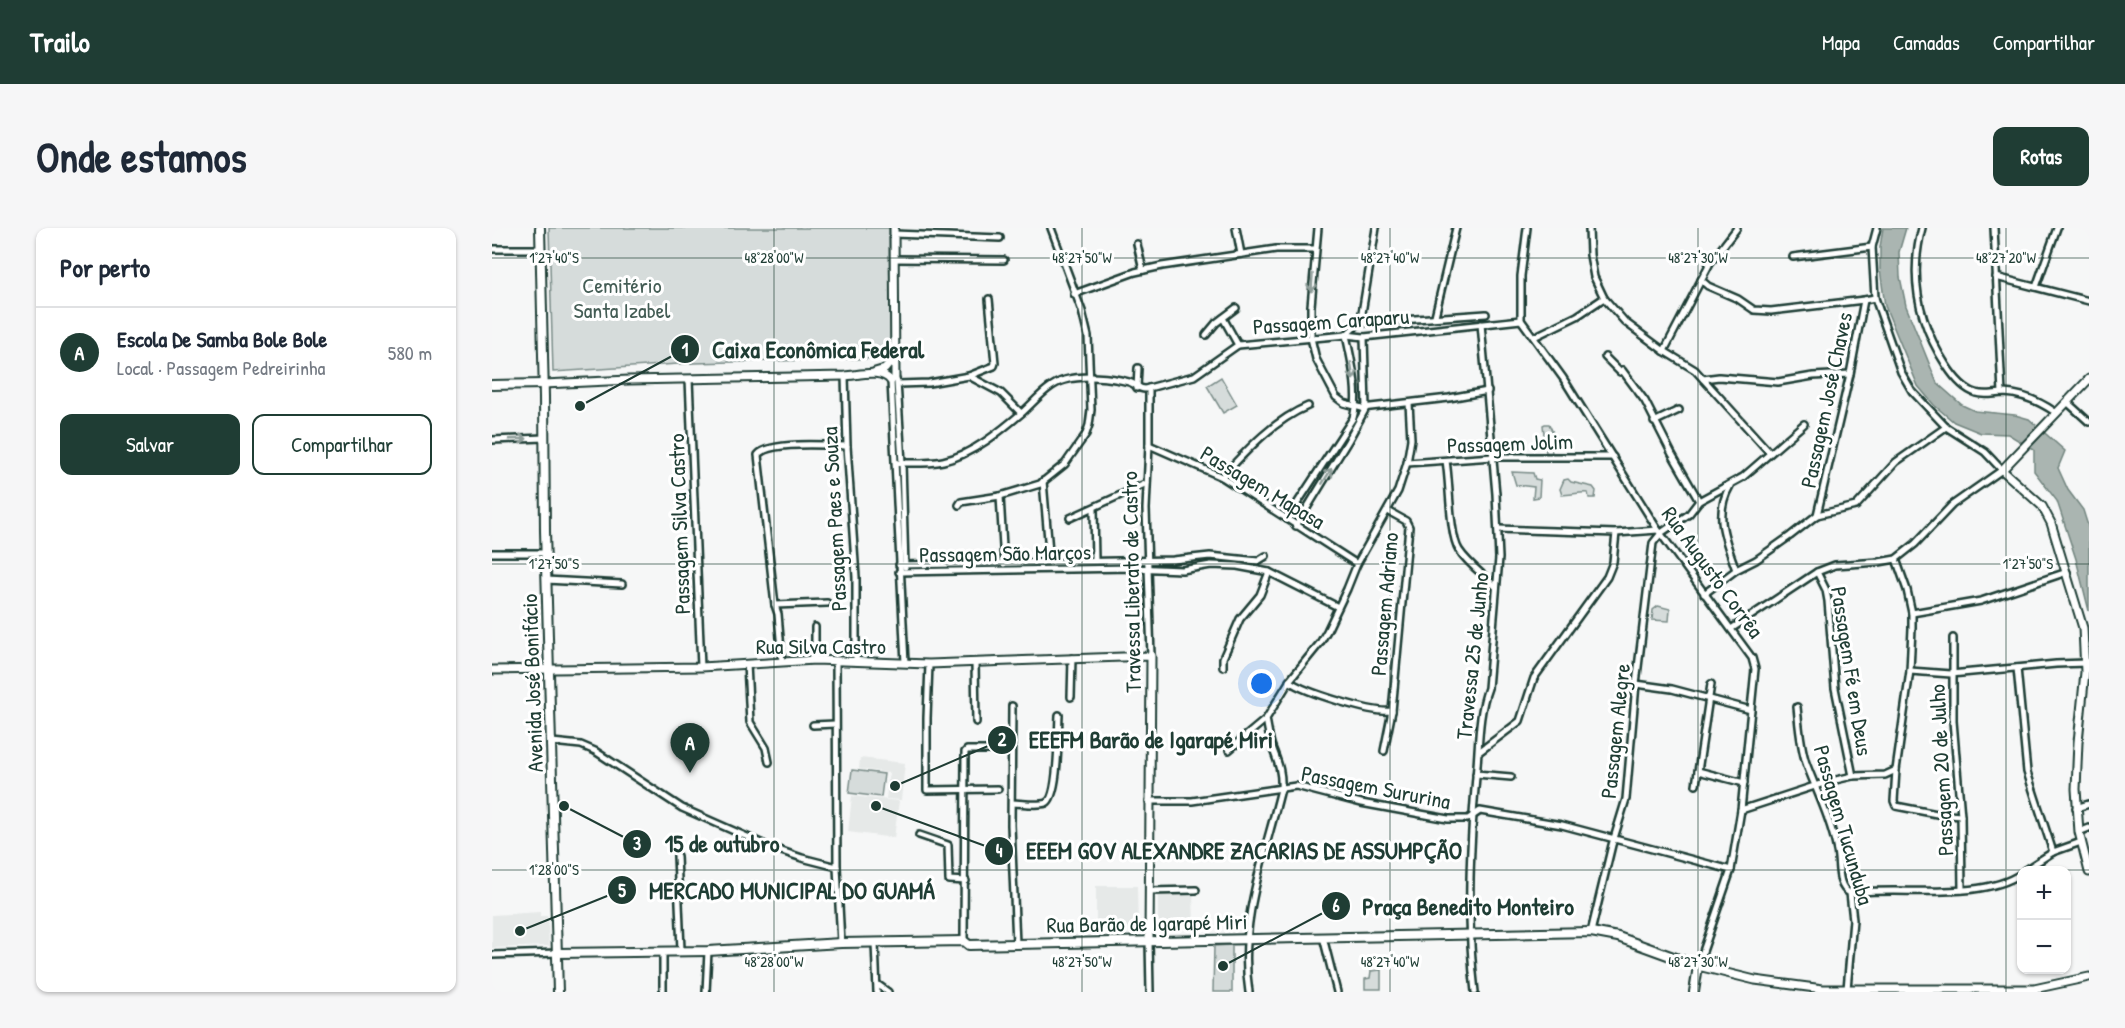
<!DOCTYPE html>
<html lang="pt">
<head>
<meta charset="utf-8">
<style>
	:root { --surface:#fff; --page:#f6f6f7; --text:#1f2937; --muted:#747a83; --line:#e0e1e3; --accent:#1f3d34 }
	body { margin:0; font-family:"Patrick Hand",sans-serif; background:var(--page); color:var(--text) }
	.controls { position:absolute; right:18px; bottom:18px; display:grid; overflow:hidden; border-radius:12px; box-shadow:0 2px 4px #0004 }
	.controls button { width:54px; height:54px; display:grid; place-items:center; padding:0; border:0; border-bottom:2px solid var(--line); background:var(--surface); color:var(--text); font:30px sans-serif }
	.you { position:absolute; left:770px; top:456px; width:21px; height:21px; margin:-15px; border:4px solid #fff; border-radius:50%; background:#1a73e8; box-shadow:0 0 0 9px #1a73e833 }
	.badge { display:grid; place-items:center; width:39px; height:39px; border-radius:50%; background:var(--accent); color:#fff; font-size:20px; font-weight:700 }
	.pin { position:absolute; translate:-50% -50px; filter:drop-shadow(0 2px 3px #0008) }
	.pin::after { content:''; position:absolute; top:32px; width:21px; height:18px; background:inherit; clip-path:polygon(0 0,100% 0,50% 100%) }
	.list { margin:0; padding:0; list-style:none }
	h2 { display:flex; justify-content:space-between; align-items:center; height:78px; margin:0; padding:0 24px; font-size:26px }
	h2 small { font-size:20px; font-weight:400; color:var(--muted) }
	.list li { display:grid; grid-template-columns:39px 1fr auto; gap:18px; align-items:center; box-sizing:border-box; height:90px; padding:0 24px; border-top:2px solid var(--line) }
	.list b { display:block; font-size:22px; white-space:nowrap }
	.list p { margin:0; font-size:20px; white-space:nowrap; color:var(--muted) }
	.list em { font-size:20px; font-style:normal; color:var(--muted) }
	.actions { display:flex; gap:12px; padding:18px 24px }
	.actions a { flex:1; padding:14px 0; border:2px solid var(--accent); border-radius:12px; text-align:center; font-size:21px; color:var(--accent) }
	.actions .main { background:var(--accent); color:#fff }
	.map { position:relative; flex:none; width:1597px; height:764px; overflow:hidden; border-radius:12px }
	header { display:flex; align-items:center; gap:36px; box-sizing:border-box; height:84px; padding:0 30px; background:var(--accent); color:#fff }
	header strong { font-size:28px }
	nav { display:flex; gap:33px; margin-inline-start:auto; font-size:21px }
	.intro { display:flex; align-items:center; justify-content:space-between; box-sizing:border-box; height:144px; padding:0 36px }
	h1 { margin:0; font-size:42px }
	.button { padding:15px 27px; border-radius:12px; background:var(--accent); color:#fff; font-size:21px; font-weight:700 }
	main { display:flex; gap:36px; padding:0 36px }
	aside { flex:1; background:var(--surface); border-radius:12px; box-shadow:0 2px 4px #0004 }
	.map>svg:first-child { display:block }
	.built { fill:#e6e9e8 }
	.green { fill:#d6dcdb; stroke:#7a8c88; stroke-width:1.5 }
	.water { fill:#aab5b1; stroke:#72857f; stroke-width:1.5 }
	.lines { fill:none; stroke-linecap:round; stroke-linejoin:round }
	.minor-casing { stroke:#1f3d34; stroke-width:10 }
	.tertiary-casing { stroke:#1f3d34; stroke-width:11 }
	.secondary-casing { stroke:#1f3d34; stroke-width:12 }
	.minor { stroke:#fff; stroke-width:5 }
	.tertiary { stroke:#fff; stroke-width:7 }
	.secondary { stroke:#fff; stroke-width:8 }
	.oneway { stroke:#8f9e9a }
	.ticks { fill:none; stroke:#1f3d34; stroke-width:1.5; stroke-opacity:0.45 }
	.labels { text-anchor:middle; stroke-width:6; stroke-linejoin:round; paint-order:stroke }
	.park-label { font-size:22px; fill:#445d55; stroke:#fff }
	.street-label { font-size:22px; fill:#1f3d34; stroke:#fff }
	.ticks-label { font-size:15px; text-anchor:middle; fill:#1f3d34; stroke:#fff; stroke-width:6; stroke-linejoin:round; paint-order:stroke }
	.leader { fill:none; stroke:#1f3d34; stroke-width:2 }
	.callout-dot { fill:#1f3d34; stroke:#fff; stroke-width:2 }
	.mark-label { font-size:18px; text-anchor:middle; font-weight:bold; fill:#fff }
	.callout-label { font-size:24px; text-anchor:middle; font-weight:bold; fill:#1f3d34; stroke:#fff; stroke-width:6; stroke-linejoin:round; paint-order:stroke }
</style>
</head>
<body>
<header>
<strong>Trailo</strong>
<nav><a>Mapa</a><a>Camadas</a><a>Compartilhar</a></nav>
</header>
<div class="intro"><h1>Onde estamos</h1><a class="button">Rotas</a></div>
<main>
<aside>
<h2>Por perto<small></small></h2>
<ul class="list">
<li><span class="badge">A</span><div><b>Escola De Samba Bole Bole</b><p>Local · Passagem Pedreirinha</p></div><em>580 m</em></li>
</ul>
<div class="actions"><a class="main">Salvar</a><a>Compartilhar</a></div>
</aside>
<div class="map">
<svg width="1597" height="764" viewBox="0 0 1597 764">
	<rect width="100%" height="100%" fill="#f6f7f7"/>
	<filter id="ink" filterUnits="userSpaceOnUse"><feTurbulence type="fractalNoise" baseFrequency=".0167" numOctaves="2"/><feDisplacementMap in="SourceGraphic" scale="12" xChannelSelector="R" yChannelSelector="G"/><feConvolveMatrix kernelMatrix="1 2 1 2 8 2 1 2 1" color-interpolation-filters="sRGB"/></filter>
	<g filter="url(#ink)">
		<g class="built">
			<path d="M368,530L413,535L409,572L394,571L397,545L367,541Z"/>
			<path d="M360,568L407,573L402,610L356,604Z"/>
			<path d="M604,658H645L646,702H604Z"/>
			<path d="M666,664H701L702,699L666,700Z"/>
			<path d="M48,684V688H56L57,718L0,720V687Z"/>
		</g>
		<g class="green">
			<path d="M57,0H397L399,130L202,135L61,144Z"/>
			<path d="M729,149L745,177L731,185L715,158Z"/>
			<path d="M1053,196H1057L1063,209L1062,213L1059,215L1060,226L1054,225L1051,197Z"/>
			<path d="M1020,244L1041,245L1043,251L1048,252L1047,269L1041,270L1042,259L1024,257Z"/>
			<path d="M1076,251L1079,254L1101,259L1104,263L1103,270H1097L1096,265C1088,264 1079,267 1070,267L1068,261L1072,252Z"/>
			<path d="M1166,378L1178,381L1177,393L1160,392L1161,382Z"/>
			<path d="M360,542L392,546L389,569L357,565Z"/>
			<path d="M740,717V764H721L722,718Z"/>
			<path d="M889,742V761H873V751L878,750L879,743Z"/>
		</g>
		<path class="water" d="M1391,0H1414L1407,24L1408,49L1414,78L1445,155L1470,177L1483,183L1523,187L1537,191L1573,223L1566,240L1576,262L1591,282L1597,301V383L1584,331L1565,273L1542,243V222L1516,206L1489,205L1462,194L1442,177L1426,158L1393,78L1388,41V19Z"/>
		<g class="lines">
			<g class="minor-casing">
				<g id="minor">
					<path d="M744,0L749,26"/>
					<path d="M826,0L819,78V110L824,131L844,169L852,175L870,180L957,170L996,163"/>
					<path d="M1035,0L1029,48V92L1071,150L1166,302L1260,430L1263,441L1249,582L1239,642L1206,738"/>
					<path d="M1097,0L1098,27L1102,49L1112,70L1133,94L1172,123L1203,142L1278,225"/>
					<path d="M1430,0C1417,49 1426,94 1454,137C1461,148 1471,161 1484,165C1493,168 1503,165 1512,165C1531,166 1547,173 1563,184"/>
					<path d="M1502,0L1510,165"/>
					<path d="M402,6L508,10"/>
					<path d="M645,16L651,42"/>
					<path d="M0,21H48"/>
					<path d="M1301,29L1380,19"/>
					<path d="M403,31L512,32"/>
					<path d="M1504,49L1597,73"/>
					<path d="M1209,52L1216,58L1246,71L1262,82L1279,83L1372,72"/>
					<path d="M1544,59L1565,0"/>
					<path d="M582,66L643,44L670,38L784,21H823"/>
					<path d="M943,88L964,0"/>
					<path d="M731,90L746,117"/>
					<path d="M867,95L994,86"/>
					<path d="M714,107L724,95L744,80"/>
					<path d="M854,107L867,95L869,91L884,0"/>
					<path d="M1042,109L1085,88L1112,70"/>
					<path d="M1172,123L1218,35L1245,0"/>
					<path d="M1113,129L1128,144L1130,142L1153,173L1180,226L1207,273"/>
					<path d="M353,148L355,218L364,349V432"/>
					<path d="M477,148L502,138L503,135L497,71"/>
					<path d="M403,149L405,154L410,235L413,339"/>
					<path d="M197,151L209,439"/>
					<path d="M402,151L399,153L413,435"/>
					<path d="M1211,151L1227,149L1286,154L1321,148L1358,146"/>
					<path d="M406,156L437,155L477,148L509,165L529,185"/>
					<path d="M645,160L646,140"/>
					<path d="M657,160V217L654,281L659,428"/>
					<path d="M1575,174L1597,194"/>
					<path d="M1162,194L1187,182"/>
					<path d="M0,212L52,210"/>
					<path d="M657,217L730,249L865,336"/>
					<path d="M954,233C958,255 957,306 967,322C976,336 992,347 1004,359"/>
					<path d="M404,235C420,235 436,236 451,233C480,227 510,202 532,183C544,172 557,156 573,152C592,147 618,149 637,154C644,156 646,161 653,161L702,148L746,117L854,107L872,109L1029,92"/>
					<path d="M915,235L1001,229H1121"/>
					<path d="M730,249C754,223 782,192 816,178"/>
					<path d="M551,253L558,335"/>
					<path d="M1238,258C1221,287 1234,313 1244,342"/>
					<path d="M508,268L512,336"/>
					<path d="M467,277L469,274L508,268L548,256L573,236L594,206L597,197L599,182L596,108L590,83L559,0"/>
					<path d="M602,281L603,333"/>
					<path d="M1325,287L1358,146L1372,72L1383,70L1380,19L1385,0"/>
					<path d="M578,290L655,255"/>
					<path d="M795,291L861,190C868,165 859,132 854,107"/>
					<path d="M804,298L856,213L874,180L872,109"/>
					<path d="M1006,301L1124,305L1166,302"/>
					<path d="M0,325H54"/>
					<path d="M407,337L681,332L718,328L766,333L774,328"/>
					<path d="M407,344L640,340L690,342L719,337L745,338L777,344L846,379"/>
					<path d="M1325,344L1334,362L1336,373L1343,460L1361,548"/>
					<path d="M54,352L130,356"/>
					<path d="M1212,366L1244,342L1264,332L1298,308L1325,287L1364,278L1404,234L1454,199"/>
					<path d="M283,377L335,375"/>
					<path d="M1420,385L1489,373L1575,344"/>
					<path d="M1239,401L1325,344L1343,337L1387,334L1404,331L1423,316L1460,277L1510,242L1493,224L1454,199L1420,163L1409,144L1383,70"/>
					<path d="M1461,410V493L1469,588L1470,662"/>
					<path d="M323,432V399"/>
					<path d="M344,432L345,639L349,715"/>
					<path d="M290,434L286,386L283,377L266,227C276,213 337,217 355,218"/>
					<path d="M483,435L484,494"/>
					<path d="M255,436L258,494L274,520L277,534"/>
					<path d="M437,436L435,490V562L506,561"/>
					<path d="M731,439V430L748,391L768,367L777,344"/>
					<path d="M1525,440L1535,544L1561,624"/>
					<path d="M1418,443L1459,446L1564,436L1594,435"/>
					<path d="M797,453C812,464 882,486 900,483"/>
					<path d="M1144,456L1180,461L1259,482"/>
					<path d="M579,469L580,430"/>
					<path d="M520,478L519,597L524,716"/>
					<path d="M1305,479C1307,498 1308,517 1314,535C1325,564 1339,592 1345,623C1348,635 1344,659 1358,665L1361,692L1355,761"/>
					<path d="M321,497L343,496"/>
					<path d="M60,514L89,517L103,523L190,580L278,619L310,630L345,639"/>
					<path d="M737,522L774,491L798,452L828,415L835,403L855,361L865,336L906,263L915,235L919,211L917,175"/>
					<path d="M892,523L900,483L917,299L914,293L896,283"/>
					<path d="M987,524L1028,493L1042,450L1115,349L1121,334L1124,305"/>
					<path d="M1404,542L1402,573L1404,578L1445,586L1469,588"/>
					<path d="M1206,543L1252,555"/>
					<path d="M984,546L1019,549"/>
					<path d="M1204,557L1219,456"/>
					<path d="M657,573H700L804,558L869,575L956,591H976L988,583L1070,597L1239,642"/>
					<path d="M520,575C530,575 545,578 554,575C567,570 566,502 567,487"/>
					<path d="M1584,580L1597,576"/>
					<path d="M1249,582L1335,554L1361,548L1393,547L1404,542L1418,443L1420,400V385L1415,362L1404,331"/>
					<path d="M1587,604L1597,600"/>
					<path d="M427,607L456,617L457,652L474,653"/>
					<path d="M185,628L189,722"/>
					<path d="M1533,642L1561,624L1589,614"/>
					<path d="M657,663L704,662"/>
					<path d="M1358,665C1408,658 1488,674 1530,645"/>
					<path d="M1099,704L1120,617L1134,571L1144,456L1161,315L1169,305L1197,286L1207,273L1251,249L1312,196"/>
					<path d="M831,709L845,764"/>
					<path d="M472,713L473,524L475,522H505"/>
					<path d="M657,713L658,764"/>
					<path d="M383,715L385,764"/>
					<path d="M0,727L66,725"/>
					<path d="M385,756L396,764"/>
					<path d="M171,764V723"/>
					<path d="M214,764L216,723"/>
					<path d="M757,764C746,694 773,627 789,561C790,543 786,535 780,519C777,510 776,500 774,491"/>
					<path d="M983,764C974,689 978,613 985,538C987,512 987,484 996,460L1007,330L1004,266L989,96"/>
				</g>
			</g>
			<g class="tertiary-casing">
				<g id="tertiary">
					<path d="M402,0L403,149"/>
					<path d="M383,144L393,141L402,130"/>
					<path d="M1597,151L1510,242L1550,278L1559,295L1591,400L1593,444L1586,514L1584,561L1587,604L1597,644"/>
					<path d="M52,156L137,152L353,148C368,147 389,140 399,153"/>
					<path d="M0,442L209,439L323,432L437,436L659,428L657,713"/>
					<path d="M1206,738L1263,752L1331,761H1542L1597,749"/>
				</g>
			</g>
			<g class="secondary-casing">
				<g id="secondary">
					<path d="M48,0L52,169L53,303L66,764"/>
					<path d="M0,157L52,156"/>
					<path d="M66,725L216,723L349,715L472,713L477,717L524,716L1099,704L1126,709L1206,738L1202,764"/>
				</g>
			</g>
			<use href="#minor" class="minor"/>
			<use href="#tertiary" class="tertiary"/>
			<use href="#secondary" class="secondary"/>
		</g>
		<defs><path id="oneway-shaft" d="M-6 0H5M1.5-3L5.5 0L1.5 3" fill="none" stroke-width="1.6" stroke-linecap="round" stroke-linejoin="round" transform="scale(1.5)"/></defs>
		<g class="oneway">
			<use href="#oneway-shaft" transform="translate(820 55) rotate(94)"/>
			<use href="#oneway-shaft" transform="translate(860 143) rotate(82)"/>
			<use href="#oneway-shaft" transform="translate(26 211) rotate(-2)"/>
			<use href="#oneway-shaft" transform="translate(835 248) rotate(-58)"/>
		</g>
	</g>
	<path class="ticks" d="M282,0V764M590,0V764M898,0V764M1206,0V764M1514,0V764M0,30H1597M0,336H1597M0,642H1597"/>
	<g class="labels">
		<g class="park-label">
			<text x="130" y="65">Cemitério<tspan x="130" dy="25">Santa Izabel</tspan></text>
		</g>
		<g class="street-label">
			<text transform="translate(839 93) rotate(-4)" y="8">Passagem Caraparu</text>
			<text transform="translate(1334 172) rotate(-78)" y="8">Passagem José Chaves</text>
			<text transform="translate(1018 215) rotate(-2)" y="8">Passagem Jolim</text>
			<text transform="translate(771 259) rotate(31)" y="8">Passagem Mapasa</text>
			<text transform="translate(342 291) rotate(-93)" y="8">Passagem Paes e Souza</text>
			<text transform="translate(187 296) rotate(-92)" y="8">Passagem Silva Castro</text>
			<text transform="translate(513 325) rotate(-1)" y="8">Passagem São Marços</text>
			<text transform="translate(1221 344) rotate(54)" y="8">Rua Augusto Corrêa</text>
			<text transform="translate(639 354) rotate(-91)" y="8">Travessa Liberato de Castro</text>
			<text transform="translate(892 376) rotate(-85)" y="8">Passagem Adriano</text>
			<text x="329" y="426">Rua Silva Castro</text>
			<text transform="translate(980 428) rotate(-84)" y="8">Travessa 25 de Junho</text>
			<text transform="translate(1360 443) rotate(81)" y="8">Passagem Fé em Deus</text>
			<text transform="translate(40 455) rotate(-92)" y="8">Avenida José Bonifácio</text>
			<text transform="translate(1123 503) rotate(-84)" y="8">Passagem Alegre</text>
			<text transform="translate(1449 542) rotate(-93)" y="8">Passagem 20 de Julho</text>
			<text transform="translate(884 559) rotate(11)" y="8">Passagem Sururina</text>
			<text transform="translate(1352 597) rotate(74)" y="8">Passagem Tucunduba</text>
			<text transform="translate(655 695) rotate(-1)" y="8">Rua Barão de Igarapé Miri</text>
		</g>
	</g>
	<g class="ticks-label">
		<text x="62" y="35">1°27'40"S</text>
		<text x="282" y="35">48°28'00"W</text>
		<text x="590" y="35">48°27'50"W</text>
		<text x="898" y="35">48°27'40"W</text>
		<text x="1206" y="35">48°27'30"W</text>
		<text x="1514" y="35">48°27'20"W</text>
		<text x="62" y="341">1°27'50"S</text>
		<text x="1536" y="341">1°27'50"S</text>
		<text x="62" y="647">1°28'00"S</text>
		<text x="282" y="739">48°28'00"W</text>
		<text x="590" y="739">48°27'50"W</text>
		<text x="898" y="739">48°27'40"W</text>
		<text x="1206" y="739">48°27'30"W</text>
	</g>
	<path class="leader" d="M88 178L193 121M403 558L510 512M72 578L145 616M384 578L507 623M28 703L130 662M731 738L844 678"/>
	<g class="callout-dot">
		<circle cx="88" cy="178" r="6"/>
		<circle cx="403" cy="558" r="6"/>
		<circle cx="72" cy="578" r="6"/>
		<circle cx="384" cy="578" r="6"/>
		<circle cx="28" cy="703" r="6"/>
		<circle cx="731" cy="738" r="6"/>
		<circle cx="193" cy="121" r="15"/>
		<circle cx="510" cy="512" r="15"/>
		<circle cx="145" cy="616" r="15"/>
		<circle cx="507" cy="623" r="15"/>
		<circle cx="130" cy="662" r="15"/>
		<circle cx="844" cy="678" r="15"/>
	</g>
	<g class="mark-label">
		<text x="193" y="128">1</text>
		<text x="510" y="518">2</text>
		<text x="145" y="622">3</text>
		<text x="507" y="629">4</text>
		<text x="130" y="669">5</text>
		<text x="844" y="684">6</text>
	</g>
	<g class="callout-label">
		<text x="326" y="130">Caixa Econômica Federal</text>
		<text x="659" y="520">EEEFM Barão de Igarapé Miri</text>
		<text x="230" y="624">15 de outubro</text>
		<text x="752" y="631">EEEM GOV ALEXANDRE ZACARIAS DE ASSUMPÇÃO</text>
		<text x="300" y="671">MERCADO MUNICIPAL DO GUAMÁ</text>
		<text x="976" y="687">Praça Benedito Monteiro</text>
	</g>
</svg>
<div class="controls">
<button>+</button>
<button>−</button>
</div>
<div class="you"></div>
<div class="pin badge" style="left:198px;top:545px">A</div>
</div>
</main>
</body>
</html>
